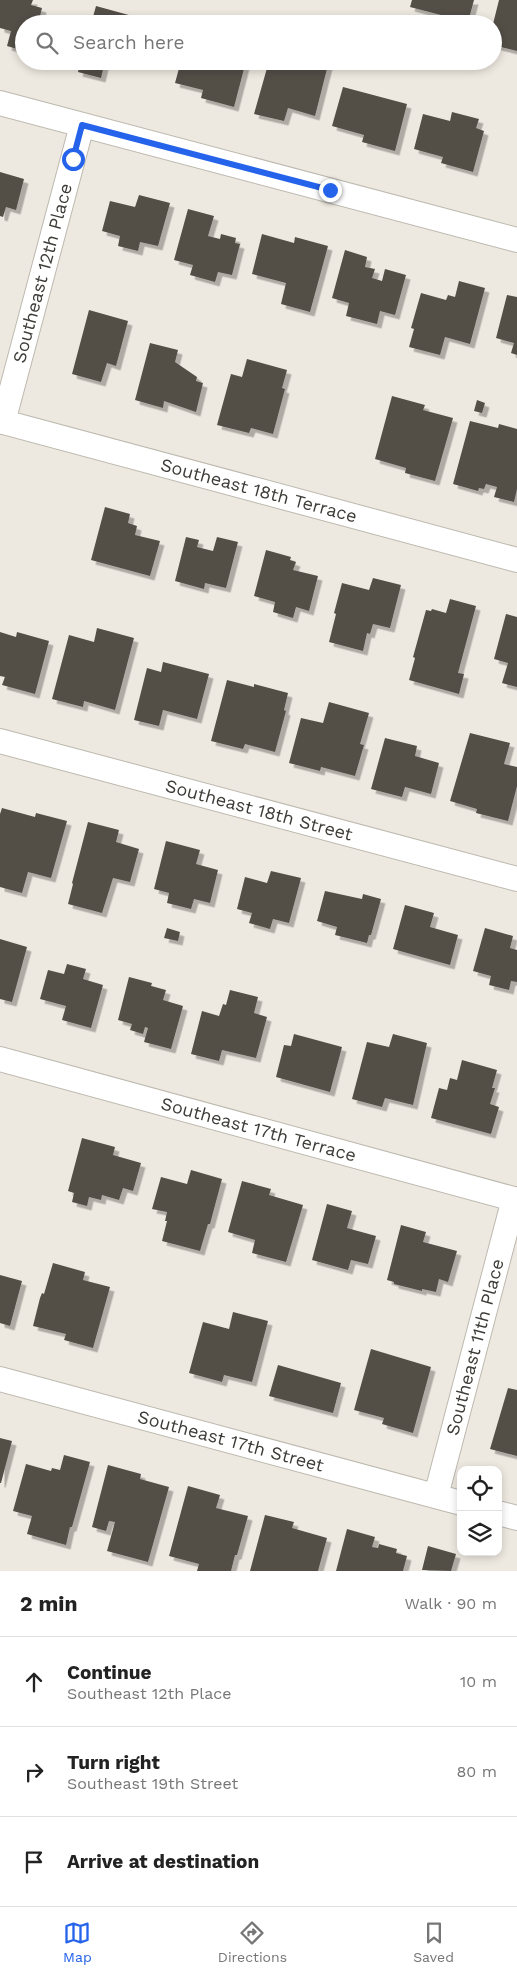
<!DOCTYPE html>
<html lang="en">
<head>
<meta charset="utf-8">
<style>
	:root { --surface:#fff; --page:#f6f6f6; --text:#222; --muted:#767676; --line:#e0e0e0; --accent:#2563eb }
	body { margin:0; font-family:"Work Sans",sans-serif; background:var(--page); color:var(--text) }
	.controls { position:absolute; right:15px; bottom:15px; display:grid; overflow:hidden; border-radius:10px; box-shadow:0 2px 8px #0003 }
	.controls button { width:45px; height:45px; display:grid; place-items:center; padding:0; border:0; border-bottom:1px solid var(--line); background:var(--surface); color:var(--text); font:25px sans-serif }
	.stop { position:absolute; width:15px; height:15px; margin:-11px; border:4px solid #2563eb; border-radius:50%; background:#fff }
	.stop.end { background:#2563eb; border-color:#fff; box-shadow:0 1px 5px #0008 }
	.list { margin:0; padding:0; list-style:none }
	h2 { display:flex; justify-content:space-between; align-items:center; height:65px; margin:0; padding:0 20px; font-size:21px }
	h2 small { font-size:16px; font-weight:400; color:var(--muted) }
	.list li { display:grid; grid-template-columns:32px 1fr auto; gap:15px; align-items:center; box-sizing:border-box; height:90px; padding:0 20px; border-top:1px solid var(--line) }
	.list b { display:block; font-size:19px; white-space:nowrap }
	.list p { margin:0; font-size:16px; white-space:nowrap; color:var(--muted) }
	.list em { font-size:16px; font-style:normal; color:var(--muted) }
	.icon { flex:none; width:28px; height:28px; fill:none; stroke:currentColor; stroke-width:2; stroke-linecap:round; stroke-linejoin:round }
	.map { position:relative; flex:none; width:517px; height:1571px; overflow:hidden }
	.search { position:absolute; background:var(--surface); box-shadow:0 2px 8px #0003; left:15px; right:15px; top:15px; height:55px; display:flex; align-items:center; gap:12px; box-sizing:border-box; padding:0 18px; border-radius:28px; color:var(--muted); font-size:19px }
	.sheet { height:335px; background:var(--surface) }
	nav { display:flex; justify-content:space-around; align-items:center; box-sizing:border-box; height:70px; border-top:1px solid var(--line); background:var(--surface); font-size:14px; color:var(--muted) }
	nav a { display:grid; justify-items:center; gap:2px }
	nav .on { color:var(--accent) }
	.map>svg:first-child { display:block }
	.pier { fill:#eee9e0 }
	.building { fill:#534f47; filter:url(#shadow) }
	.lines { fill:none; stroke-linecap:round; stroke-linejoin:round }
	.minor-casing { stroke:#bdb9af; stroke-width:26 }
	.minor { stroke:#fff; stroke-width:24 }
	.route { stroke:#2563eb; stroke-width:6 }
	.labels { text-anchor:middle; stroke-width:5; stroke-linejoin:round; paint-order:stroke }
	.street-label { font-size:18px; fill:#3e3c38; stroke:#eee9e0 }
</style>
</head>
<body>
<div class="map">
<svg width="517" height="1571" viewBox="0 0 517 1571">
	<defs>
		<filter id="shadow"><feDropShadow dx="4.5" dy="4.5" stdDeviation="0" flood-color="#0004"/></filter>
	</defs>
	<rect width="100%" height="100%" fill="#eee9e0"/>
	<path class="pier" d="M0,1561L24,1565V1567L29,1569V1571H13L3,1567V1571H0Z"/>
	<g class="building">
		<path d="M0,0H33L31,5L42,8L38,24H24V51L7,46L11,31L0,28Z"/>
		<path d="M412,0H474L468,22L410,7Z"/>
		<path d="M499,0H517V51L493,45V24Z"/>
		<path d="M96,6L147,20L146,24H91Z"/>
		<path d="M81,61H105L101,78L78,72Z"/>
		<path d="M181,61H246L234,107L201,98L203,90L175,83Z"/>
		<path d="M269,61H329L315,116L288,108L284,121L254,114Z"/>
		<path d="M343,87L407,104L395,151L362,142L364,135L332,126Z"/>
		<path d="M452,112L479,119L476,128L484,131L473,172L441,163L443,157L414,149L423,114L450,121Z"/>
		<path d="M0,172L24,179L16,210L6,207L3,217L0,216Z"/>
		<path d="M139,195L170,203L158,246L140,242L138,251L118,246L120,236L102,231L110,201L135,207Z"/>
		<path d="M188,209L214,216L208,236L220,239L221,234L236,238L235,243L240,244L232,275L218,272L215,282L190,275L193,265L174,260Z"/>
		<path d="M262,234L294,243L295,237L328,246L310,312L281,304L286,283L252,274Z"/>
		<path d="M345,250L367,257L365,267L375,269L372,278L382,281L385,269L406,275L395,315L380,311L377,324L346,316L349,303L332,298Z"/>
		<path d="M459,281L485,288L470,344L445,337L440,355L409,347L414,329L411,328L421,293L446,300L448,295L455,297Z"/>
		<path d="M507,295L517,297V355L511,353L514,343L496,338Z"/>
		<path d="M89,310L128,321L116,366L107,363L101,382L72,374Z"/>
		<path d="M150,343L178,350L175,362L197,377L196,381L203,383L196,412L164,401L163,408L135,400Z"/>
		<path d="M247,359L287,370L282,388L285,389L273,434L251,428L249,433L217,425L231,374L242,377Z"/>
		<path d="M392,396L425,405L423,410L453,418L435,481L405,473L406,468L375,459Z"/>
		<path d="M477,400L485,403L482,413L474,411Z"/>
		<path d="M470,421L498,428L499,424L517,429V489L514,502L494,497L497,487L486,484L484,489L479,488L478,491L453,484Z"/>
		<path d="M105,507L130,514L128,523L137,526L135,535L160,541L150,576L91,560Z"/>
		<path d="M186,537L199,540L197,547L213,551L217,537L238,542L226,588L205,583L204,589L175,581Z"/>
		<path d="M266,550L291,557L290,560L296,562L293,570L318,576L309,611L296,607L293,618L273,612L275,602L254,596Z"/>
		<path d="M373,578L401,585L390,628L373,624L370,634L367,633L363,651L329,642L336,614L334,613L342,583L369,590Z"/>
		<path d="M450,599L476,606L458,673L464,674L459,694L409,680L415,658L413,657L426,610L431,611L432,609L446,613Z"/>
		<path d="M506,614L517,617V687L502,683L508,663L494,659Z"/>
		<path d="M97,628L134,638L115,710L84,701L83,707L52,699L69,635L94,642Z"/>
		<path d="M0,632L16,637L17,632L49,641L35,694L2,685L5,677L0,676Z"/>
		<path d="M163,662L209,674L197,719L163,710L159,726L134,720L147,668L161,672Z"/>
		<path d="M227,680L254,687V684L288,693L284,710L286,711L275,752L245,744L243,749L211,741Z"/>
		<path d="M329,702L369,713L360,744L364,745L355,776L321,767L320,771L289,763L301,718L323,723Z"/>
		<path d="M470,733L510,743L504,764L517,767V786L508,821L476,813L477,809L450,801Z"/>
		<path d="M385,738L417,746L415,756L439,763L431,794L405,787L402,797L371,789Z"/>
		<path d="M2,808L35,817L36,813L67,821L51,878L28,872L22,893L0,887V814Z"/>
		<path d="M88,822L119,830L116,842L139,849L130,882L113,878L102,913L68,904L73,884L72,883Z"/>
		<path d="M166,841L200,850L196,864L218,870L210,903L194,899L191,909L167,903L169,893L154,889Z"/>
		<path d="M271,871L301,878L289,923L273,919L270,929L249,923L252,913L237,909L245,877L267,883Z"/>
		<path d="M325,891L362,899L363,894L381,899L371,935H369L367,943L335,935L337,927L317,921Z"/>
		<path d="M405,905L434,913L430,927L458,935L450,965L393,949Z"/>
		<path d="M167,928L180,932L178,941L164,938Z"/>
		<path d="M485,928L513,936L510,948L517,950V982L511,981L509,990L489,985L491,976L473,971Z"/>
		<path d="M0,939L27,947L12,1002L0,999Z"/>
		<path d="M67,964L86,969L83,979L103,985L91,1028L62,1020L66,1006L40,999L48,970L64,974Z"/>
		<path d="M129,977L152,983L151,986L166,990L163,1000L183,1006L171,1049L144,1042L148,1028L145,1027L143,1034L130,1030L132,1024L118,1020Z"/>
		<path d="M230,990L258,997L254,1013L267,1017L256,1058L222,1050L219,1061L191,1054L202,1011L219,1016L223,1004L226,1005Z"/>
		<path d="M294,1034L342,1047L330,1092L276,1077L284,1045L291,1046Z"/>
		<path d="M393,1034L427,1043L413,1105L385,1098L382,1107L352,1099L367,1042L389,1047Z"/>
		<path d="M462,1060L497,1070L492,1088H495L490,1104L499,1107L491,1134L431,1118L439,1088L447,1090L450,1078L457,1080Z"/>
		<path d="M82,1138L115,1147L113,1155L141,1163L133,1191L123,1188L119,1200L102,1195L101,1200L89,1197L87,1206L72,1202L74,1193L68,1191Z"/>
		<path d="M191,1170L222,1179L210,1224H208L200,1251L162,1241L167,1221H165L167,1212L152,1209L161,1177L187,1184Z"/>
		<path d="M242,1181L271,1189L269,1195L303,1205L286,1262L252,1253L255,1240L228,1232Z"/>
		<path d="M327,1204L352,1211L347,1228L376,1236L368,1264L351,1260L348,1270L312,1260Z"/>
		<path d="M401,1225L426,1232L423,1242L457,1251L448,1282L439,1279L436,1292L422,1289V1291L394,1284V1282L387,1280Z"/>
		<path d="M53,1263L85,1272L83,1280L110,1287L93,1348L64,1340L66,1334L33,1326L40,1298L42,1293L44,1294Z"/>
		<path d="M0,1275L22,1281L10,1326L0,1323Z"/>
		<path d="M233,1312L268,1321L252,1382L224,1375L222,1382L189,1373L203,1322L229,1329Z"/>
		<path d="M371,1349L431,1367L413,1433L382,1424L384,1418L354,1410Z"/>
		<path d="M278,1365L341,1383L333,1413L269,1396Z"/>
		<path d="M508,1388L517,1390V1456L490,1449Z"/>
		<path d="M0,1438L12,1441L1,1483H0Z"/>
		<path d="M64,1455L90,1462L72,1527H70L66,1545L27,1534L32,1516L13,1511L26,1464L51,1471L52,1468L60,1470Z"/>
		<path d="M108,1465L141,1474L140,1479L169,1487L148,1562L107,1551L115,1522L109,1521L106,1531L92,1527Z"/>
		<path d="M188,1486L220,1495L216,1508L248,1516L237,1555H235L231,1571H197L199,1564L169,1556Z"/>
		<path d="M265,1515L294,1522L292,1528L327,1538L318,1571H250Z"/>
		<path d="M347,1529L375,1537L372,1547L378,1548L379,1544L397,1549L396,1553L407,1556L403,1571H336Z"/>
		<path d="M428,1546L456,1554L451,1571L422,1570Z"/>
	</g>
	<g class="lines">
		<g class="minor-casing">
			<g id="minor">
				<path d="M0,103L517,240"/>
				<path id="s1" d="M0,421L517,560"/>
				<path id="s2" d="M3,422L82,125"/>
				<path id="s3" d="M0,741L517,879"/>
				<path id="s4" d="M0,1059L517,1200"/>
				<path id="s5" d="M0,1379L461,1503"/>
				<path id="s6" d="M436,1496L514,1199"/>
				<path d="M498,1513L517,1518"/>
			</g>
		</g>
		<use href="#minor" class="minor"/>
	</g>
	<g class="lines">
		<path class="route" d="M73,159L82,125L330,190"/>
	</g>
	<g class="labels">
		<g class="street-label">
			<text dy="6" stroke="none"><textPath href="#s2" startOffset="154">Southeast 12th Place</textPath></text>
			<text dy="6" stroke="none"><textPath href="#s1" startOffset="268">Southeast 18th Terrace</textPath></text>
			<text dy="6" stroke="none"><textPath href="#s3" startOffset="268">Southeast 18th Street</textPath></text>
			<text dy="6" stroke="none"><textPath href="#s4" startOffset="268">Southeast 17th Terrace</textPath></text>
			<text dy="6" stroke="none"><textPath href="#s6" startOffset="154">Southeast 11th Place</textPath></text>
			<text dy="6" stroke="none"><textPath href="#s5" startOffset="239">Southeast 17th Street</textPath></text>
		</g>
	</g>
</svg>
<div class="controls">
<button><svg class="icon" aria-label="locate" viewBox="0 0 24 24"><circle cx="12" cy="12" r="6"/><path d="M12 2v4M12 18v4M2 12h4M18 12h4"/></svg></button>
<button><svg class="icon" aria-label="layers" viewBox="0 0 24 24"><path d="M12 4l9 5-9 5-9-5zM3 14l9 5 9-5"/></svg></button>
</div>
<div class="stop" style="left:73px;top:159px"></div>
<div class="stop end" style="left:330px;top:190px"></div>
<div class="search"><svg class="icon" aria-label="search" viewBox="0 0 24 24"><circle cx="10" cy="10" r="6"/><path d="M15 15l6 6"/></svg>Search here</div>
</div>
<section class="sheet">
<h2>2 min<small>Walk · 90 m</small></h2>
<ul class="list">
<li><svg class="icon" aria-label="ahead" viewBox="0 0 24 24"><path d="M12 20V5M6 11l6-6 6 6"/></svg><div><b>Continue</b><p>Southeast 12th Place</p></div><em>10 m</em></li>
<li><svg class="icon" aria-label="right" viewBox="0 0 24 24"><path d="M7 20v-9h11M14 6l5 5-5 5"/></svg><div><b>Turn right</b><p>Southeast 19th Street</p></div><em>80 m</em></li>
<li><svg class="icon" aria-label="arrive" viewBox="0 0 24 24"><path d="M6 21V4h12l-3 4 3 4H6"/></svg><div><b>Arrive at destination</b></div></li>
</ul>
</section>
<nav>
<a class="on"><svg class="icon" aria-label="map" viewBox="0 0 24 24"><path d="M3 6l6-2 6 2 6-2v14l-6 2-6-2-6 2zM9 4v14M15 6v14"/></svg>Map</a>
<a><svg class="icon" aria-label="directions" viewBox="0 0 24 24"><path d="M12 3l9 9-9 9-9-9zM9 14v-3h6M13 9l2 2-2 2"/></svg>Directions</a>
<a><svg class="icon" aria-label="saved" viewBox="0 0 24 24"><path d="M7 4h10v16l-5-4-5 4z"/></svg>Saved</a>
</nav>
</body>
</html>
